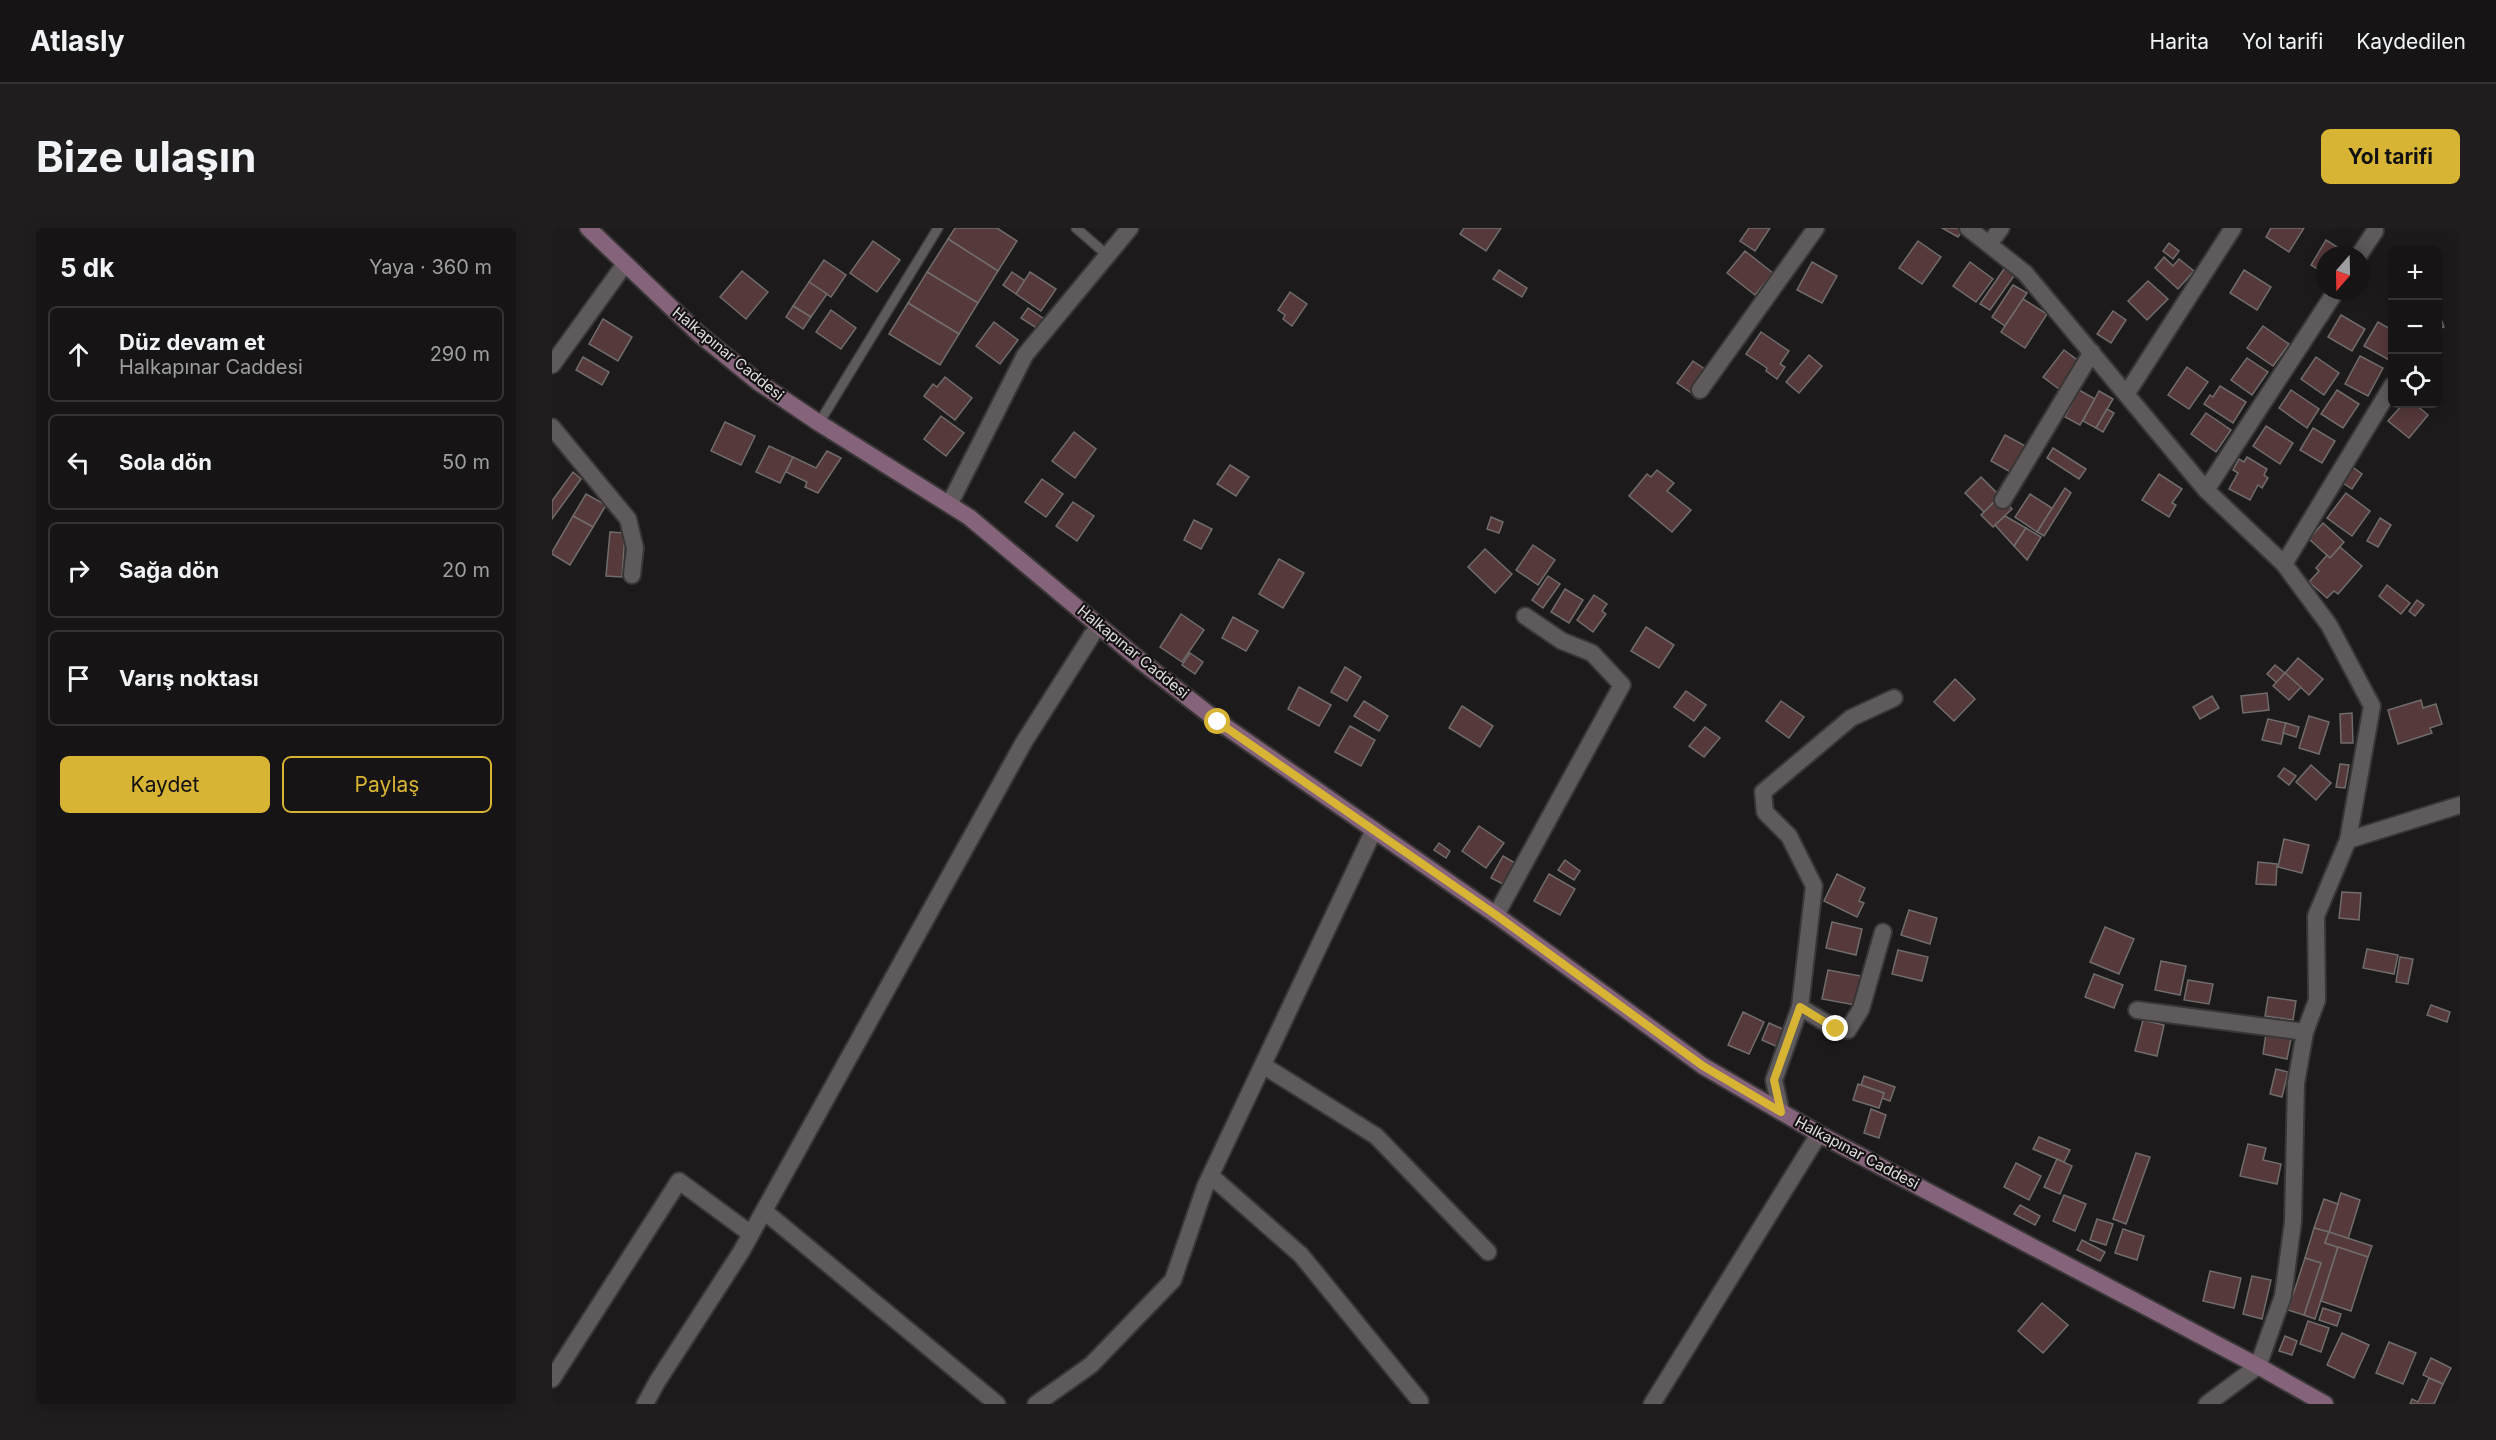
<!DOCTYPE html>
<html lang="tr">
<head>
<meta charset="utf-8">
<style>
	:root { --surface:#161414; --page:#1f1d1d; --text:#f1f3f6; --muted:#9e9ea0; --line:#353334; --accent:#d7b434 }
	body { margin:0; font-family:Inter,sans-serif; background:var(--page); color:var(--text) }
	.controls { position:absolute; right:18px; top:18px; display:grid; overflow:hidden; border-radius:9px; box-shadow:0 3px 15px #0003 }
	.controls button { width:54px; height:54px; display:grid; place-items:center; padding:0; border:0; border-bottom:2px solid var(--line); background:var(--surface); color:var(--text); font:30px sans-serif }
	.compass { position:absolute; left:1764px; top:18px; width:54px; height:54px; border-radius:50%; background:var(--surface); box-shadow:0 3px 15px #0003; rotate:200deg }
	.stop { position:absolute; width:18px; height:18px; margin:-14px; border:4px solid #d7b434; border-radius:50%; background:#fff }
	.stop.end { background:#d7b434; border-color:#fff; box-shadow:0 2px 6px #0008 }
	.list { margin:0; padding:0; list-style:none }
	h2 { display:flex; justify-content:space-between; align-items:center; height:78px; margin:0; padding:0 24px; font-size:26px }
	h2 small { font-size:20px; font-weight:400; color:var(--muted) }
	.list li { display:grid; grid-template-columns:39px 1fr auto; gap:18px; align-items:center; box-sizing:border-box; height:96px; margin:0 12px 12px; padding:0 12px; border:2px solid var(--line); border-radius:9px }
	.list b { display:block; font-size:22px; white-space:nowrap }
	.list p { margin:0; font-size:20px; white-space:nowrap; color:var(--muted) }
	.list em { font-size:20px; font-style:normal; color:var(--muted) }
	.actions { display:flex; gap:12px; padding:18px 24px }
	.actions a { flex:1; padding:14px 0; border:2px solid var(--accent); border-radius:9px; text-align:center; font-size:21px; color:var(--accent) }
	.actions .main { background:var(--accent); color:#111 }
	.icon { flex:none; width:33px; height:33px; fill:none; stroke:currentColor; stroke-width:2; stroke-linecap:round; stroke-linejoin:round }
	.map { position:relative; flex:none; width:1908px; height:1176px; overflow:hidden; border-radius:9px }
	header { display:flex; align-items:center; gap:36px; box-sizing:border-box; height:84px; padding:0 30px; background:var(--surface); border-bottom:2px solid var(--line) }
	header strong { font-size:28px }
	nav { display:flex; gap:33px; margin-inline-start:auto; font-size:21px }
	.intro { display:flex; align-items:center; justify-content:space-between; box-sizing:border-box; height:144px; padding:0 36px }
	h1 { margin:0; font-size:42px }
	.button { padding:15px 27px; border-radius:9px; background:var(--accent); color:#111; font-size:21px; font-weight:700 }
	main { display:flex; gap:36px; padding:0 36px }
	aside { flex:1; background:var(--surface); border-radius:9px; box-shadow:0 3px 15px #0003 }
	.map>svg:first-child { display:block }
	.building { fill:#56393a; stroke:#706c6c; stroke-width:1.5 }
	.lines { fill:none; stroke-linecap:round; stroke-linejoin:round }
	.service-casing { stroke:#383636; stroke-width:12 }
	.minor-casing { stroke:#383636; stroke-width:20 }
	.secondary-casing { stroke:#383636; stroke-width:20 }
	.service { stroke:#5f5b5c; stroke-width:9 }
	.minor { stroke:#5f5b5c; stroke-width:16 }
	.secondary { stroke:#85637a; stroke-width:16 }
	.route { stroke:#d7b434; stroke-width:8 }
	.labels { text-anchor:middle; stroke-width:4.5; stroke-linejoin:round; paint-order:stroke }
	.street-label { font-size:15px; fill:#e0dedf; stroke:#141112 }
</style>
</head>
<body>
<header>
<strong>Atlasly</strong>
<nav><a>Harita</a><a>Yol tarifi</a><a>Kaydedilen</a></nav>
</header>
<div class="intro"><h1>Bize ulaşın</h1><a class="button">Yol tarifi</a></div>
<main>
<aside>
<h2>5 dk<small>Yaya · 360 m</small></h2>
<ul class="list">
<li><svg class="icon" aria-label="ahead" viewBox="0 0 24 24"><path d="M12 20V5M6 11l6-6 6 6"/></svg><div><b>Düz devam et</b><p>Halkapınar Caddesi</p></div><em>290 m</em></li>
<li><svg class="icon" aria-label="left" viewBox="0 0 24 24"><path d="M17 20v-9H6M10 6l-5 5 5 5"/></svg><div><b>Sola dön</b></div><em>50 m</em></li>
<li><svg class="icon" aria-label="right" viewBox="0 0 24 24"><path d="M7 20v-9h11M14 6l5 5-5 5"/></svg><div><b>Sağa dön</b></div><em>20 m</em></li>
<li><svg class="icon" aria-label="arrive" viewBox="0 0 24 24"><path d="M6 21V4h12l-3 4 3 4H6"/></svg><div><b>Varış noktası</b></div></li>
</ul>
<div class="actions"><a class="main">Kaydet</a><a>Paylaş</a></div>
</aside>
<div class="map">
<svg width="1908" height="1176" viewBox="0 0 1908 1176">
	<rect width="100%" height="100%" fill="#1d1a1b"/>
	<g class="building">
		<path d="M403,0H445L465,13L446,43L396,11Z"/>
		<path d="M912,0H949L934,23L908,6Z"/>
		<path d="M1197,0H1218L1203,23L1188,13Z"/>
		<path d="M1390,0H1412L1406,9Z"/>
		<path d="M1719,0H1752L1737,24L1714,9Z"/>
		<path d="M396,11L446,43L426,75L375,44Z"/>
		<path d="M1774,12L1798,27H1773V46L1759,37Z"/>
		<path d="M321,13L348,32L325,64L298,45Z"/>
		<path d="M1366,13L1389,29L1370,56L1347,40Z"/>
		<path d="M1617,15L1627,23L1621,31L1611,23Z"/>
		<path d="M1193,23L1221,45L1203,67L1175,45Z"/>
		<path d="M1612,29L1621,38L1627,31L1642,43L1626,61L1603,40Z"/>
		<path d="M272,32L294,47L279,69L257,54Z"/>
		<path d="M1260,34L1285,48L1270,75L1245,62Z"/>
		<path d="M1418,34L1441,51L1424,74L1401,58Z"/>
		<path d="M1454,38L1464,45L1438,82L1428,76Z"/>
		<path d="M947,42L975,60L970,69L941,51Z"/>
		<path d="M1692,42L1719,59L1705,82L1678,65Z"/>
		<path d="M190,43L216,64L194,91L168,69Z"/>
		<path d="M375,44L426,75L407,106L356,75Z"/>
		<path d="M460,44L473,53L464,66L451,57Z"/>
		<path d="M478,44L504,61L489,83L464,66Z"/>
		<path d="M1596,53L1616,71L1595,92L1576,73Z"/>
		<path d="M257,54L275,66L259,89L241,78Z"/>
		<path d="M1461,57L1475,65L1453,98L1440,89Z"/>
		<path d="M738,64L755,76L740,98L731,91L733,87L726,82Z"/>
		<path d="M1471,71L1495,86L1473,120L1449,104Z"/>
		<path d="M356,75L407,106L388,137L337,106Z"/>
		<path d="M241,78L259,89L251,101L234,89Z"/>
		<path d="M476,80L495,93L489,103L469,90Z"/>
		<path d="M279,82L304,100L289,121L264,104Z"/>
		<path d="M1561,83L1574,92L1559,115L1545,106Z"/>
		<path d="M1886,83L1892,99L1886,101Z"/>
		<path d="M1789,87L1813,101L1800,123L1776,109Z"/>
		<path d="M51,91L80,109L66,133L37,116Z"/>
		<path d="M442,94L466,112L448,136L424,118Z"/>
		<path d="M1826,94L1840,102L1839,133L1812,118Z"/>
		<path d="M1711,98L1737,116L1721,138L1695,120Z"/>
		<path d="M1209,104L1237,123L1228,136L1233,139L1225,151L1214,143L1215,140L1194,126Z"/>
		<path d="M1512,122L1528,134L1507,161L1491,149Z"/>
		<path d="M1257,127L1270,138L1247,165L1234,154Z"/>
		<path d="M1808,128L1831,140L1816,168L1793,156Z"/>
		<path d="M31,129L57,144L50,157L24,142Z"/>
		<path d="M1764,129L1787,145L1772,167L1749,151Z"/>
		<path d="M1695,130L1716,144L1700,167L1679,152Z"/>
		<path d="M1141,133L1157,144L1141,166L1125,155Z"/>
		<path d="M1635,139L1656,154L1637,181L1616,167Z"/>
		<path d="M393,149L420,170L403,192L372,168L381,156L385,159Z"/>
		<path d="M1668,158L1694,174L1681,195L1652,176L1658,167L1661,169Z"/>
		<path d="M1527,162L1543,171L1528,197L1513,189Z"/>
		<path d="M1739,162L1767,181L1755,200L1727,180Z"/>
		<path d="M1785,162L1807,176L1791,200L1769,186Z"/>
		<path d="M1547,163L1561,171L1544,200L1531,193Z"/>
		<path d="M1851,176H1863L1876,187L1857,210L1836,193Z"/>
		<path d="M1555,181L1562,185L1551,204L1544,200Z"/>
		<path d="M1654,185L1679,202L1664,224L1639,206Z"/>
		<path d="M389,188L412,205L394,228L372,211Z"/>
		<path d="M173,194L203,208L189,237L159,223Z"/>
		<path d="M1714,198L1741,215L1728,236L1701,218Z"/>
		<path d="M1761,200L1783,213L1770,235L1748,222Z"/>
		<path d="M522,204L544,221L523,250L500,233Z"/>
		<path d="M1453,207L1477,220L1462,246L1439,233Z"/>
		<path d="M217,218L241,229L228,255L204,244Z"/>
		<path d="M1501,220L1534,241L1527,251L1495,230Z"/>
		<path d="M275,223L289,230L266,265L253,259L255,254L234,244L241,229L264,240Z"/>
		<path d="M1695,229L1715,241L1712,247L1716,250L1710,260L1706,257L1698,272L1677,261L1686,245L1681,242L1687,231L1692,234Z"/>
		<path d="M678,237L697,249L684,268L665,256Z"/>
		<path d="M1799,238L1810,246L1800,261L1788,253Z"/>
		<path d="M1105,242L1122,255L1115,263L1139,282L1120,304L1077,268L1095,246L1099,249Z"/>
		<path d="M21,244L29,251L0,291V273Z"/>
		<path d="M1607,246L1630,261L1620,275L1624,277L1617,289L1590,272Z"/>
		<path d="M1429,249L1448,268L1432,284L1413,265Z"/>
		<path d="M490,251L511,266L494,289L473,274Z"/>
		<path d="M1513,260L1519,265L1492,308L1485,304Z"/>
		<path d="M1794,265L1818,283L1800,308L1775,290Z"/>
		<path d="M34,266L54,277L41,299L21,288Z"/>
		<path d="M1478,266L1500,280L1485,304L1463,289Z"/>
		<path d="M1448,268L1460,281L1441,299L1429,287Z"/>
		<path d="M521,274L542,288L525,313L504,298Z"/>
		<path d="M21,288L41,299L18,337L0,326V324Z"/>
		<path d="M1453,288L1474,300L1462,318L1443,297Z"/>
		<path d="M939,289L951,294L947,305L935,301Z"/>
		<path d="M1828,290L1839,297L1826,319L1815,313Z"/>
		<path d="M642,292L660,301L649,321L632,312Z"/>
		<path d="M1771,295L1792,314L1778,330L1757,311Z"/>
		<path d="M1474,300L1489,309L1475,332L1462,318Z"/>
		<path d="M58,304L73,305L70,349L54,348Z"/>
		<path d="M981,317L1003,332L986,357L964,342Z"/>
		<path d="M1788,319L1810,338L1786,366L1782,363L1775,370L1757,354L1767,343L1764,340L1775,327L1778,330Z"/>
		<path d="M933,321L960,346L943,365L916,339Z"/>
		<path d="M727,331L752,345L731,380L707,366Z"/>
		<path d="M996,348L1008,356L991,380L980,372Z"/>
		<path d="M1835,357L1858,375L1849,386L1827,368Z"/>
		<path d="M1013,361L1031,372L1017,395L999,384Z"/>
		<path d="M1042,367L1055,376L1050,383L1054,386L1041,404L1025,392Z"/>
		<path d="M1865,372L1872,377L1863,388L1857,383Z"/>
		<path d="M629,386L652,402L630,434L608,419Z"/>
		<path d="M681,389L706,403L694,423L670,410Z"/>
		<path d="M1094,399L1122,417L1107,440L1079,423Z"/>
		<path d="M638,425L651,434L643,446L630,437Z"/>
		<path d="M1746,430L1771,451L1757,467L1733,445Z"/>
		<path d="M1723,437L1733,445L1725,455L1715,446Z"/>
		<path d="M793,439L809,449L795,473L779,464Z"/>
		<path d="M1733,445L1749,459L1737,472L1721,458Z"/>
		<path d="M1403,451L1423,471L1402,493L1382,474Z"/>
		<path d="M747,459L779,477L767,498L736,481Z"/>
		<path d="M1134,463L1154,477L1142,493L1122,479Z"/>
		<path d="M1715,465L1717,482L1691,485L1689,468Z"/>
		<path d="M1660,468L1667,480L1648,491L1641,479Z"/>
		<path d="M1869,472L1871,480L1884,476L1890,496L1878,500L1880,505L1846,516L1836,482Z"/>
		<path d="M812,473L836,488L827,503L802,488Z"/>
		<path d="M1229,473L1252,489L1237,510L1214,493Z"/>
		<path d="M910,478L941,498L928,519L897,500Z"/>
		<path d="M1800,485L1801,515H1789L1788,486Z"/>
		<path d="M1757,488L1777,494L1767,526L1747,520Z"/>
		<path d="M1716,491L1734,495L1729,516L1710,512Z"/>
		<path d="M1734,495L1747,499L1744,509L1731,505Z"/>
		<path d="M798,498L823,512L809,538L783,524Z"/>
		<path d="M1153,499L1168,510L1152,529L1137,518Z"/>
		<path d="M1788,536L1797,537L1793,560L1784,559Z"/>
		<path d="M1759,537L1779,555L1764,572L1744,554Z"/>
		<path d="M1732,540L1744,548L1737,557L1726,548Z"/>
		<path d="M927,598L952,615L934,640L910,623Z"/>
		<path d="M1732,611L1757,617L1750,645L1726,639Z"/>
		<path d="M887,615L898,623L894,630L882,622Z"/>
		<path d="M951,628L963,635L951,656L939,650Z"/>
		<path d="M1013,632L1028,643L1022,652L1006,642Z"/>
		<path d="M1706,634L1725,636L1724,657L1704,656Z"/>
		<path d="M997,646L1023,661L1008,687L982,673Z"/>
		<path d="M1285,646L1313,660L1307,673L1312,675L1305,689L1272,673Z"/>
		<path d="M1790,664L1809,665L1807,692L1787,690Z"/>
		<path d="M1357,682L1385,690L1378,716L1349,707Z"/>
		<path d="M1280,694L1310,701L1304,727L1274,720Z"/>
		<path d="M1553,699L1582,711L1567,746L1538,734Z"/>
		<path d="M1815,721L1846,727L1842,746L1811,740Z"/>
		<path d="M1346,722L1376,729L1370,753L1340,746Z"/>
		<path d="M1848,729L1861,731L1856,756L1844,754Z"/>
		<path d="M1609,733L1634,738L1628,767L1603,762Z"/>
		<path d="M1276,742L1309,748L1303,777L1270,771Z"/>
		<path d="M1542,746L1571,757L1562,780L1533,769Z"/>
		<path d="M1636,752L1661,756L1657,776L1632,772Z"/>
		<path d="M1716,769L1744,773L1741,792L1713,788Z"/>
		<path d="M1879,777L1898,784L1895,794L1875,787Z"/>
		<path d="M1191,784L1212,794L1197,826L1176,817Z"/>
		<path d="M1591,792L1612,797L1605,828L1583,823Z"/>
		<path d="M1217,795L1233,802L1226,819L1210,812Z"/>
		<path d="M1714,806L1739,811L1735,831L1711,826Z"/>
		<path d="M1724,841L1736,844L1730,869L1718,866Z"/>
		<path d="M1312,848L1343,859L1338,873L1330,870L1332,865L1309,857Z"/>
		<path d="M1306,856L1332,865L1327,880L1301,872Z"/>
		<path d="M1319,881L1334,887L1327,910L1312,905Z"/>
		<path d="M1487,909L1518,922L1512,934L1481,921Z"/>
		<path d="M1696,916L1714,920L1711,932L1729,936L1725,956L1688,948Z"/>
		<path d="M1584,925L1598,929L1574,996L1561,991Z"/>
		<path d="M1505,931L1520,938L1508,966L1492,959Z"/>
		<path d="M1464,935L1489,948L1477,972L1452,959Z"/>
		<path d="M1789,965L1808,972L1796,1011L1777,1004Z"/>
		<path d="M1512,967L1534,976L1523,1003L1501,993Z"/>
		<path d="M1772,971L1786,976L1777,1004L1762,1000Z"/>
		<path d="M1468,977L1488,988L1483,997L1462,986Z"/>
		<path d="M1545,991L1561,996L1554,1017L1538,1012Z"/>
		<path d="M1762,1000L1777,1004L1773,1015L1786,1019L1763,1091L1752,1087L1769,1035L1753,1030Z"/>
		<path d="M1571,1001L1592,1008L1585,1032L1563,1025Z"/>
		<path d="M1777,1004L1820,1018L1816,1029L1773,1015Z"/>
		<path d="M1530,1012L1553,1024L1548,1033L1525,1022Z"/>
		<path d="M1786,1019L1816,1029L1799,1083L1769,1073Z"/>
		<path d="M1753,1030L1769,1035L1752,1087L1736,1082Z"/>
		<path d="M1658,1043L1689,1050L1682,1080L1651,1073Z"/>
		<path d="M1700,1048L1719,1052L1710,1091L1691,1086Z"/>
		<path d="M1490,1075L1516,1097L1491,1125L1466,1103Z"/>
		<path d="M1771,1080L1789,1086L1785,1098L1767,1092Z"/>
		<path d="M1756,1093L1777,1100L1769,1124L1748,1116Z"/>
		<path d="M1790,1105L1817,1117L1802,1150L1775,1137Z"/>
		<path d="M1733,1108L1745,1113L1740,1127L1727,1123Z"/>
		<path d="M1837,1114L1864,1125L1851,1156L1824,1145Z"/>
		<path d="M1879,1130L1899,1140L1891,1156L1871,1147Z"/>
		<path d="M1877,1150L1891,1156L1882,1176H1858L1860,1171L1866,1174Z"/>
	</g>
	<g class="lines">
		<g class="service-casing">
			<g id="service">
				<path d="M524,0L555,27"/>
				<path d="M267,195L386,0"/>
			</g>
		</g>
		<g class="minor-casing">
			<g id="minor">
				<path d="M1416,0L1473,45L1654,262L1732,336L1777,397L1820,478L1796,612L1764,688L1765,772L1753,804L1744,855L1741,994L1731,1068L1706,1138L1655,1176"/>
				<path d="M1437,16L1449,0"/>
				<path d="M1807,27L1823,3"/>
				<path d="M0,137L73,36"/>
				<path d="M1148,162L1264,0"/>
				<path d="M1575,165L1681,0"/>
				<path d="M0,199L76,291L83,320L80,347"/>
				<path d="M1654,262L1784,63"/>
				<path d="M1451,272L1540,124"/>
				<path d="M398,275L473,127L578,0"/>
				<path d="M1732,336L1840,158"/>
				<path d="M1796,612L1908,577"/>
				<path d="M944,687L1070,457L1040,425L1010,413L973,388"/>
				<path d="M1248,779L1284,801L1296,802L1309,781L1331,704"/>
				<path d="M1585,782L1753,804"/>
				<path d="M712,838L824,908L936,1024"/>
				<path d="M1229,884L1222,852L1248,779L1262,658L1237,608L1213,584L1211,564L1299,490L1342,470"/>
				<path d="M659,948L749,1027L868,1173"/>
				<path d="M212,983L445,1176"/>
				<path d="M0,1151L127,953L199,1006"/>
				<path d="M93,1176L105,1154L189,1024L472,514L540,407"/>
				<path d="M484,1176L539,1137L621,1052L653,959L822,602"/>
				<path d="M1100,1176L1267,906"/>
			</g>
		</g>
		<g class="secondary-casing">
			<path id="secondary" d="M36,0L147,106L206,154L267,195L417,289L590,434L667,494L944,687L1151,838L1267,906L1706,1138L1773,1176"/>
		</g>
		<use href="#service" class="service"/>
		<use href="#minor" class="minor"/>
		<use href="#secondary" class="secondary"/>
	</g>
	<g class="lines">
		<path class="route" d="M666,494L944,687L1151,838L1229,884L1222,852L1248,779L1284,801"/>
	</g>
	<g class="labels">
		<g class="street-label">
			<text transform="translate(176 126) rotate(39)" y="5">Halkapınar Caddesi</text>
			<text transform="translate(581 424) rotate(39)" y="5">Halkapınar Caddesi</text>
			<text transform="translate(1305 925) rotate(28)" y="5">Halkapınar Caddesi</text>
		</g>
	</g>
</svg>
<div class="controls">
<button>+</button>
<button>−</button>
<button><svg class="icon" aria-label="locate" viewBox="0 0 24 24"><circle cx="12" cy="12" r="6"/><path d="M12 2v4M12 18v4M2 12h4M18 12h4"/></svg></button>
</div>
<svg class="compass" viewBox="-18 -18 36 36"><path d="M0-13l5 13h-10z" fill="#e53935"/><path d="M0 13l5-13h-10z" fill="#9e9ea0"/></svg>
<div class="stop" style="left:666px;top:494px"></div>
<div class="stop end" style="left:1284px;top:801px"></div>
</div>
</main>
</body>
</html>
